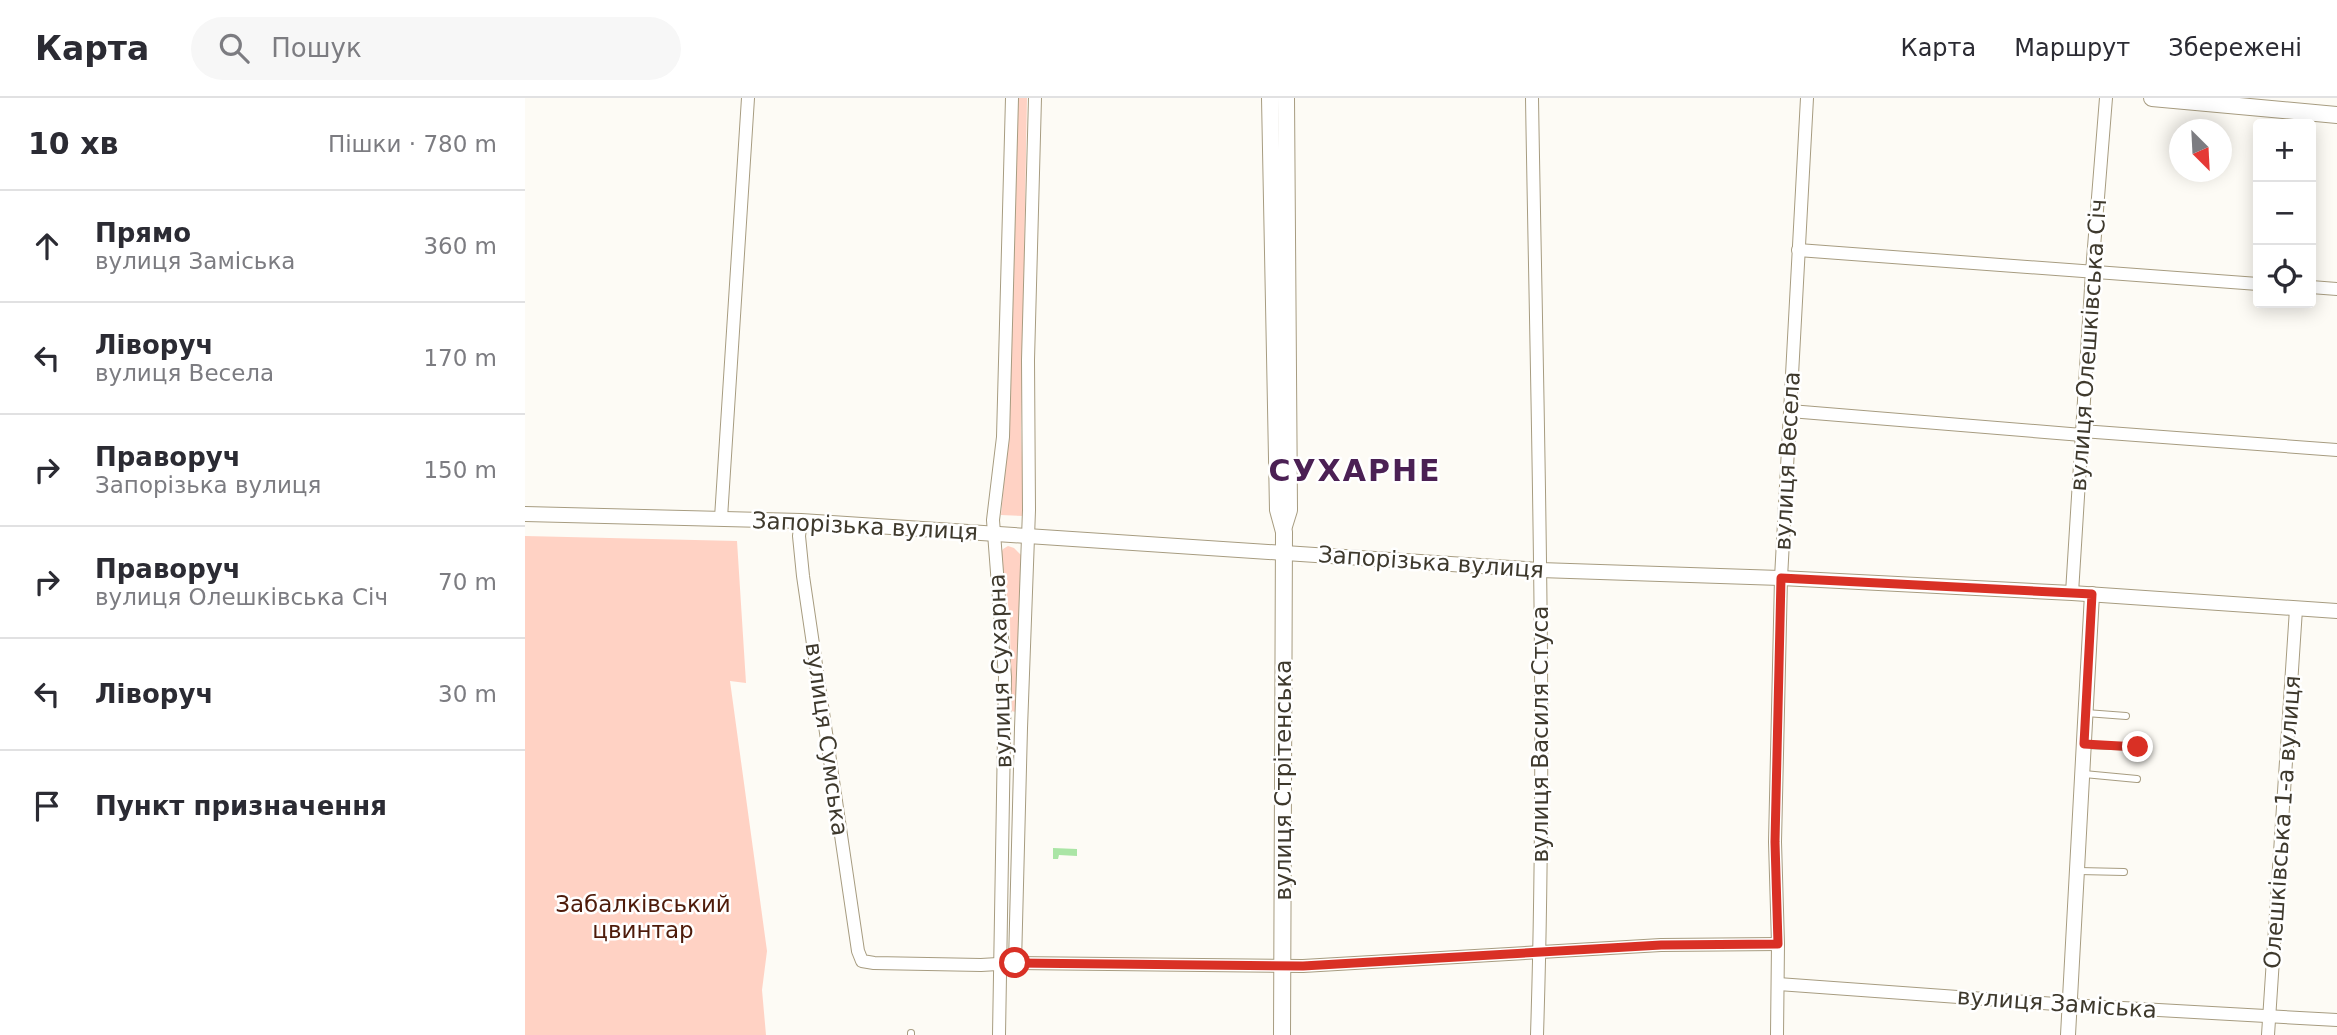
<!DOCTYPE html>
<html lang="uk">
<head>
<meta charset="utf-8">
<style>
	:root { --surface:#fff; --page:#f7f7f7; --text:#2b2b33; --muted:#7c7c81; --line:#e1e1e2 }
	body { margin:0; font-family:"DejaVu Sans",sans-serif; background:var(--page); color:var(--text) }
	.controls { position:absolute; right:21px; top:21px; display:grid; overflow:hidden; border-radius:7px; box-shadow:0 4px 18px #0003 }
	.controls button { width:63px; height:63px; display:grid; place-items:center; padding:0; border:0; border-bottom:2px solid var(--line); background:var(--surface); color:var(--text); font:35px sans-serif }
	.compass { position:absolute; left:1644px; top:21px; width:63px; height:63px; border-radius:50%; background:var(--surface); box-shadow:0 4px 18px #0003; rotate:156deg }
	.stop { position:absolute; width:21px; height:21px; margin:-16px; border:5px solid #d93025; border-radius:50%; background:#fff }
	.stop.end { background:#d93025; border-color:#fff; box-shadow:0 2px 7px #0008 }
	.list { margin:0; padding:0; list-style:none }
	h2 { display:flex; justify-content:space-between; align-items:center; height:91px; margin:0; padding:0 28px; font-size:30px }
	h2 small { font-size:23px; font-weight:400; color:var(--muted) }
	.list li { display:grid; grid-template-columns:46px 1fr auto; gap:21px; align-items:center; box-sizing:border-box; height:112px; padding:0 28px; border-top:2px solid var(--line) }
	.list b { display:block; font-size:26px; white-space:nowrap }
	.list p { margin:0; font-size:23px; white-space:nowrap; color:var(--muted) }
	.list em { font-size:23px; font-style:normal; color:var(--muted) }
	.icon { flex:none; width:38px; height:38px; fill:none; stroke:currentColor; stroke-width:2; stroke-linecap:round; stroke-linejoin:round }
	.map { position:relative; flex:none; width:1812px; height:937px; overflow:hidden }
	header { display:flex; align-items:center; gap:42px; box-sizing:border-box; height:98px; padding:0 35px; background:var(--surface); border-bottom:2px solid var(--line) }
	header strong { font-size:33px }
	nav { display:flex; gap:38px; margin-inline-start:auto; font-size:24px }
	.search { width:490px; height:63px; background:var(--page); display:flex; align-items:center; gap:18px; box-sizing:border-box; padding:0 24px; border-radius:38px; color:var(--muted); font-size:26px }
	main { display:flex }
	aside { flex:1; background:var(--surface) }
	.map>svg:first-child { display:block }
	.green { fill:#ffd2c4 }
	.water { fill:#aae5a5 }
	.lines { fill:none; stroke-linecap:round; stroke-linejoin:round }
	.service-casing { stroke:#a79c80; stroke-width:8 }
	.minor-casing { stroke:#a79c80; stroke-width:14 }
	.tertiary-casing { stroke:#a79c80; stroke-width:16 }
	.secondary-casing { stroke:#a79c80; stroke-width:18 }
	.service { stroke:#fff; stroke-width:6 }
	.minor { stroke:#fff; stroke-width:12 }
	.tertiary { stroke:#fff; stroke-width:14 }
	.secondary { stroke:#fff; stroke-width:16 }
	.route { stroke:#d93025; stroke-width:9 }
	.labels { text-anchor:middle; stroke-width:5; stroke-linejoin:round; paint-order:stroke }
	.street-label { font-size:23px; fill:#3e392d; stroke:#fff }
	.park-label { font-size:23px; fill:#4e1b0a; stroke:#fff }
	.district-label { font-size:30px; font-weight:bold; letter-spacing:2px; fill:#4b2054; stroke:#fff }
</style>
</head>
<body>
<header>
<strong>Карта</strong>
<div class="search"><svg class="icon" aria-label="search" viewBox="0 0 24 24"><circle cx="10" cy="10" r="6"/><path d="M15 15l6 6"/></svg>Пошук</div>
<nav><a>Карта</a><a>Маршрут</a><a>Збережені</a></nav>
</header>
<main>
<aside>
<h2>10 хв<small>Пішки · 780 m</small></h2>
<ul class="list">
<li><svg class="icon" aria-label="ahead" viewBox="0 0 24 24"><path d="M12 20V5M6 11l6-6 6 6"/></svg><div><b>Прямо</b><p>вулиця Заміська</p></div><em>360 m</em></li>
<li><svg class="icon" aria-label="left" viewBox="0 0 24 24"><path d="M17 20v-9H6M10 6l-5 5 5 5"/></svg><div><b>Ліворуч</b><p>вулиця Весела</p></div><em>170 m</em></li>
<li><svg class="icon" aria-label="right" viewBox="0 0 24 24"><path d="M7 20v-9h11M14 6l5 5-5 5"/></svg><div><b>Праворуч</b><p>Запорізька вулиця</p></div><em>150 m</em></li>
<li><svg class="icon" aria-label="right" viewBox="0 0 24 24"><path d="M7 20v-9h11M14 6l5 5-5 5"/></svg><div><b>Праворуч</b><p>вулиця Олешківська Січ</p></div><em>70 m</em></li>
<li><svg class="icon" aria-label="left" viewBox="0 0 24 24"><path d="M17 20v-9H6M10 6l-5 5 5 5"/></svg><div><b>Ліворуч</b></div><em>30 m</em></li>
<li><svg class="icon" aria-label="arrive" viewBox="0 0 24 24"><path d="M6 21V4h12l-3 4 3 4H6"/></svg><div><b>Пункт призначення</b></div></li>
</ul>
</aside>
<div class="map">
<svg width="1812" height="937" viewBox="0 0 1812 937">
	<rect width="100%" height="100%" fill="#fdfbf5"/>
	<g class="green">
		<path d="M493,0H502L496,332L499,418L476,417L484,331Z"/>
		<path d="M0,438L212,443L221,585L205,583L242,853L237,892L241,937H0Z"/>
		<path d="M483,448L489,450L496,457L491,614L486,613L485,519L475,457L478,451Z"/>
	</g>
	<path class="water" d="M528,750L552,751V758L534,757L533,761H528Z"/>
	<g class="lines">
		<g class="service-casing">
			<g id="service">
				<path d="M1561,615L1601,618"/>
				<path d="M1560,647L1613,649"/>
				<path d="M1559,676L1612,681"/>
				<path d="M1554,773L1599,774"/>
				<path d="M386,935V937"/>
			</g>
		</g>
		<g class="minor-casing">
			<g id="minor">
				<path d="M1007,0C1012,312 1022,625 1012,937"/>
				<path d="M1273,152L1733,186"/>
				<path d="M1786,189L1812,191"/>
				<path d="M1265,313L1557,337"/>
				<path d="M1557,333L1812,352"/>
				<path d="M196,420L223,0"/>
				<path d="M276,423L274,438L278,478L333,853L337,863L349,865L456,867L490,865L778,868L1136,847L1253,846"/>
				<path d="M1547,495L1567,174L1581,0"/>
				<path d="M490,865L496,630L504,412L503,262L510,0"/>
				<path d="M1253,886L1544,907L1812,922"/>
				<path d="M474,937L480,579L468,422L478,339L487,0"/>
				<path d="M1252,937L1253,846L1250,744L1256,480L1282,0"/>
				<path d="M1743,937L1771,511"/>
			</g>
		</g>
		<g class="tertiary-casing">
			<g id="tertiary">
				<path d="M0,416L276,423L1015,472L1256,480L1547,495L1812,513"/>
				<path d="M1543,937L1567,496"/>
			</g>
		</g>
		<g class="secondary-casing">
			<g id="secondary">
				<path d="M745,0L753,412L759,434L757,937"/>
				<path d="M1627,0L1812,17"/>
				<path d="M759,428L764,412L761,0"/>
			</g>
		</g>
		<use href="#service" class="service"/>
		<use href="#minor" class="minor"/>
		<use href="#tertiary" class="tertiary"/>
		<use href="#secondary" class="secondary"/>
	</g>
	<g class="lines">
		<path class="route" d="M490,865L778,868L1136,847L1253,846L1250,744L1256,480L1567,496L1559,646L1613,649"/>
	</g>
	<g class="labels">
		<g class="street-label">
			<text transform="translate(1563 247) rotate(-86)" y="8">вулиця Олешківська Січ</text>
			<text transform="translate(1262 363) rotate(-87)" y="8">вулиця Весела</text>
			<text transform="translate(340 428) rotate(3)" y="8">Запорізька вулиця</text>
			<text transform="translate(906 464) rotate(4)" y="8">Запорізька вулиця</text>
			<text transform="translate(475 573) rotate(-92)" y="8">вулиця Сухарна</text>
			<text transform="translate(1015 636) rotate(-90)" y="8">вулиця Василя Стуса</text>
			<text transform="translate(302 641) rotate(82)" y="8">вулиця Сумська</text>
			<text transform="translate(758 682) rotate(-90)" y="8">вулиця Стрітенська</text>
			<text transform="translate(1757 724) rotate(-86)" y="8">Олешківська 1-а вулиця</text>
			<text transform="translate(1532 905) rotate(4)" y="8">вулиця Заміська</text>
		</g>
		<g class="park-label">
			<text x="118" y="814">Забалківський<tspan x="118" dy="26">цвинтар</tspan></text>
		</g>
		<g class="district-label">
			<text x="830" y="383">СУХАРНЕ</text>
		</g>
	</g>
</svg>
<div class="controls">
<button>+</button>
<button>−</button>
<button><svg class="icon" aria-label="locate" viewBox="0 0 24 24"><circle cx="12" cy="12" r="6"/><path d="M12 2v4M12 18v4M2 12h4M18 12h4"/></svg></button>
</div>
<svg class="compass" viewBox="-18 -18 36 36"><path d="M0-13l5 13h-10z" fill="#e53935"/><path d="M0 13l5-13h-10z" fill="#7c7c81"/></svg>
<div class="stop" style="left:490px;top:865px"></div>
<div class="stop end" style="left:1613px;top:649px"></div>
</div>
</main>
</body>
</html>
